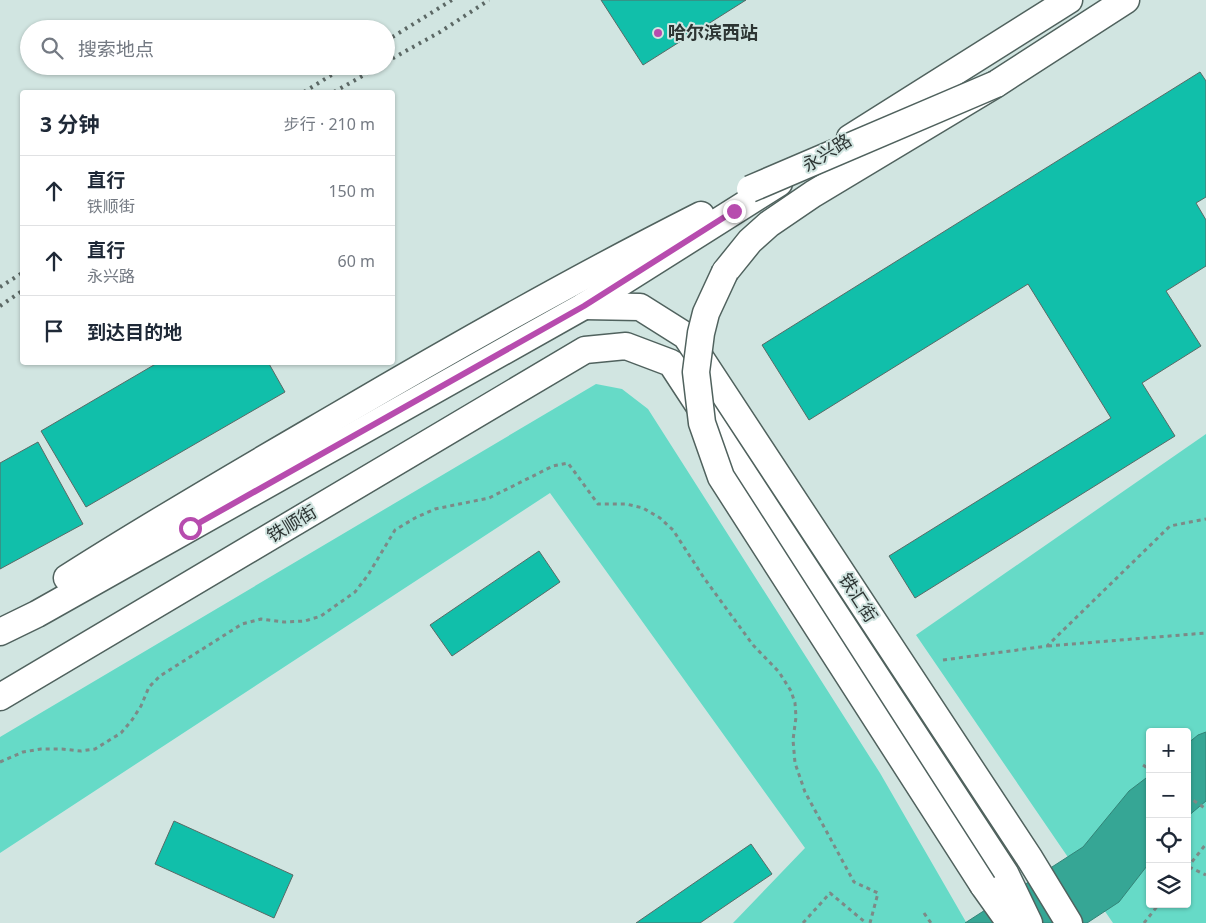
<!DOCTYPE html>
<html lang="zh">
<head>
<meta charset="utf-8">
<style>
	:root { --surface:#fff; --page:#f6f6f7; --text:#1f2937; --muted:#747a83; --line:#e0e1e3 }
	body { margin:0; font-family:"Noto Sans","Noto Sans SC",sans-serif; background:var(--page); color:var(--text) }
	.controls { position:absolute; right:15px; bottom:15px; display:grid; overflow:hidden; border-radius:5px; box-shadow:0 1px 4px #0004 }
	.controls button { width:45px; height:45px; display:grid; place-items:center; padding:0; border:0; border-bottom:1px solid var(--line); background:var(--surface); color:var(--text); font:25px sans-serif }
	.stop { position:absolute; width:15px; height:15px; margin:-11px; border:4px solid #b74cae; border-radius:50%; background:#fff }
	.stop.end { background:#b74cae; border-color:#fff; box-shadow:0 1px 5px #0008 }
	.list { margin:0; padding:0; list-style:none }
	h2 { display:flex; justify-content:space-between; align-items:center; height:65px; margin:0; padding:0 20px; font-size:21px }
	h2 small { font-size:16px; font-weight:400; color:var(--muted) }
	.list li { display:grid; grid-template-columns:32px 1fr auto; gap:15px; align-items:center; box-sizing:border-box; height:70px; padding:0 20px; border-top:1px solid var(--line) }
	.list b { display:block; font-size:19px; white-space:nowrap }
	.list p { margin:0; font-size:16px; white-space:nowrap; color:var(--muted) }
	.list em { font-size:16px; font-style:normal; color:var(--muted) }
	.icon { flex:none; width:28px; height:28px; fill:none; stroke:currentColor; stroke-width:2; stroke-linecap:round; stroke-linejoin:round }
	.map { position:relative; flex:none; width:1206px; height:923px; overflow:hidden }
	.search { position:absolute; background:var(--surface); box-shadow:0 1px 4px #0004; left:20px; top:20px; width:375px; height:55px; display:flex; align-items:center; gap:12px; box-sizing:border-box; padding:0 18px; border-radius:28px; color:var(--muted); font-size:19px }
	.panel { position:absolute; background:var(--surface); box-shadow:0 1px 4px #0004; left:20px; top:90px; width:375px; height:275px; border-radius:5px }
	.map>svg:first-child { display:block }
	.green { fill:#66dac7; fill-rule:evenodd }
	.water { fill:#36a695; stroke:#338478 }
	.building { fill:#11bfaa; stroke:#586a66 }
	.lines { fill:none; stroke-linecap:round; stroke-linejoin:round }
	.secondary-casing { stroke:#50625e; stroke-width:29 }
	.path { stroke:#7c8a87; stroke-width:3; stroke-dasharray:4 4; stroke-linecap:butt }
	.secondary { stroke:#fff; stroke-width:26 }
	.rail { stroke:#5c6865; stroke-width:4; stroke-dasharray:2.5 5; stroke-linecap:butt }
	.secondary-bridge-casing { stroke:#50625e; stroke-width:29; stroke-linecap:butt }
	.secondary-bridge { stroke:#fff; stroke-width:26 }
	.route { stroke:#b74cae; stroke-width:6 }
	.poi-dot { fill:#b74cae; stroke:#d1e5e1; stroke-width:2 }
	.labels { text-anchor:middle; stroke-width:4; stroke-linejoin:round; paint-order:stroke }
	.poi-label { font-size:18px; font-weight:bold; fill:#2d3533; stroke:#d1e5e1; text-anchor:start }
	.street-label { font-size:18px; fill:#2d3533; stroke:#d1e5e1 }
</style>
</head>
<body>
<div class="map">
<svg width="1206" height="923" viewBox="0 0 1206 923">
	<rect width="100%" height="100%" fill="#d1e5e1"/>
	<g class="green">
		<path d="M596,384L622,389L648,409L880,773L966,922L965,923H733L805,848L550,493L0,853V737Z"/>
		<path d="M1206,434V923H1113L916,635ZM1150,732H1187V904H1150Z"/>
	</g>
	<g class="water">
		<path d="M1206,732V801L1187,817V744L1198,735Z"/>
		<path d="M1150,775V862L1119,902L1087,923H965L1083,847L1129,791Z"/>
	</g>
	<g class="building">
		<path d="M601,0H746L643,65Z"/>
		<path d="M1200,72L1206,81V197L1196,203L1206,220V266L1166,291L1201,346L1142,383L1175,436L915,598L889,556L1111,418L1028,284L809,420L762,345Z"/>
		<path d="M159,362H268L285,392L86,507L41,431Z"/>
		<path d="M38,442L83,524L0,569V463Z"/>
		<path d="M539,551L560,582L452,656L430,625Z"/>
		<path d="M174,821L293,875L274,918L155,864Z"/>
		<path d="M751,844L772,874L700,923H636Z"/>
	</g>
	<g class="lines">
		<g class="secondary-casing">
			<g id="secondary">
				<path d="M850,138L1069,0"/>
				<path d="M725,272L750,241L769,224L813,194L996,84L1126,0"/>
				<path d="M584,306L640,307L686,336L1030,859L1069,923"/>
				<path d="M67,578C156,521 248,468 339,415C458,345 578,277 701,215"/>
				<path d="M0,632L37,614L584,306L779,183"/>
				<path d="M0,697L585,350L626,346L671,363L1005,873L1029,923"/>
				<path d="M983,885L1010,923"/>
			</g>
		</g>
		<g class="path">
			<path d="M1048,646L1206,633"/>
			<path d="M943,660L1047,646L1170,526L1206,519"/>
			<path d="M0,762L23,752L41,749H62L81,751L95,749L121,733L132,720L141,706L149,687L160,676L242,624L261,619L284,622L305,621L321,616L355,592L368,575L395,530L415,518L435,509L489,498L553,466L568,463L598,504H626L643,508L660,518L673,530L704,578L753,645L779,672L791,691L795,703L796,717L793,740L795,763L805,792L854,882L878,893L870,923"/>
			<path d="M1143,765L1150,770"/>
			<path d="M1187,796L1206,809"/>
			<path d="M1189,867L1206,875"/>
			<path d="M1187,868L1206,844"/>
			<path d="M924,913L931,923"/>
			<path d="M803,923L830,893L866,923"/>
			<path d="M1144,923L1159,904"/>
		</g>
		<use href="#secondary" class="secondary"/>
		<g class="rail">
			<path d="M386,41L452,0"/>
			<path d="M386,62L440,32L489,0"/>
			<path d="M304,92L346,66"/>
			<path d="M334,92L380,66"/>
			<path d="M0,287L22,273"/>
			<path d="M0,306L22,291"/>
		</g>
		<g class="secondary-bridge-casing">
			<g id="secondary-bridge">
				<path d="M750,189L996,84"/>
				<path d="M725,272L706,313L701,333L696,372L702,423L721,477L983,885"/>
			</g>
		</g>
		<use href="#secondary-bridge" class="secondary-bridge"/>
	</g>
	<g class="lines">
		<path class="route" d="M190,528L584,306L734,211"/>
	</g>
	<circle class="poi-dot" cx="658" cy="33" r="5"/>
	<g class="labels">
		<g class="poi-label">
			<text x="668" y="39">哈尔滨西站</text>
		</g>
		<g class="street-label">
			<text transform="translate(827 153) rotate(-32)" y="6">永兴路</text>
			<text transform="translate(292 524) rotate(-31)" y="6">铁顺街</text>
			<text transform="translate(858 598) rotate(57)" y="6">铁汇街</text>
		</g>
	</g>
</svg>
<div class="controls">
<button>+</button>
<button>−</button>
<button><svg class="icon" aria-label="locate" viewBox="0 0 24 24"><circle cx="12" cy="12" r="6"/><path d="M12 2v4M12 18v4M2 12h4M18 12h4"/></svg></button>
<button><svg class="icon" aria-label="layers" viewBox="0 0 24 24"><path d="M12 4l9 5-9 5-9-5zM3 14l9 5 9-5"/></svg></button>
</div>
<div class="stop" style="left:190px;top:528px"></div>
<div class="stop end" style="left:734px;top:211px"></div>
<div class="search"><svg class="icon" aria-label="search" viewBox="0 0 24 24"><circle cx="10" cy="10" r="6"/><path d="M15 15l6 6"/></svg>搜索地点</div>
<section class="panel">
<h2>3 分钟<small>步行 · 210 m</small></h2>
<ul class="list">
<li><svg class="icon" aria-label="ahead" viewBox="0 0 24 24"><path d="M12 20V5M6 11l6-6 6 6"/></svg><div><b>直行</b><p>铁顺街</p></div><em>150 m</em></li>
<li><svg class="icon" aria-label="ahead" viewBox="0 0 24 24"><path d="M12 20V5M6 11l6-6 6 6"/></svg><div><b>直行</b><p>永兴路</p></div><em>60 m</em></li>
<li><svg class="icon" aria-label="arrive" viewBox="0 0 24 24"><path d="M6 21V4h12l-3 4 3 4H6"/></svg><div><b>到达目的地</b></div></li>
</ul>
</section>
</div>
</body>
</html>
